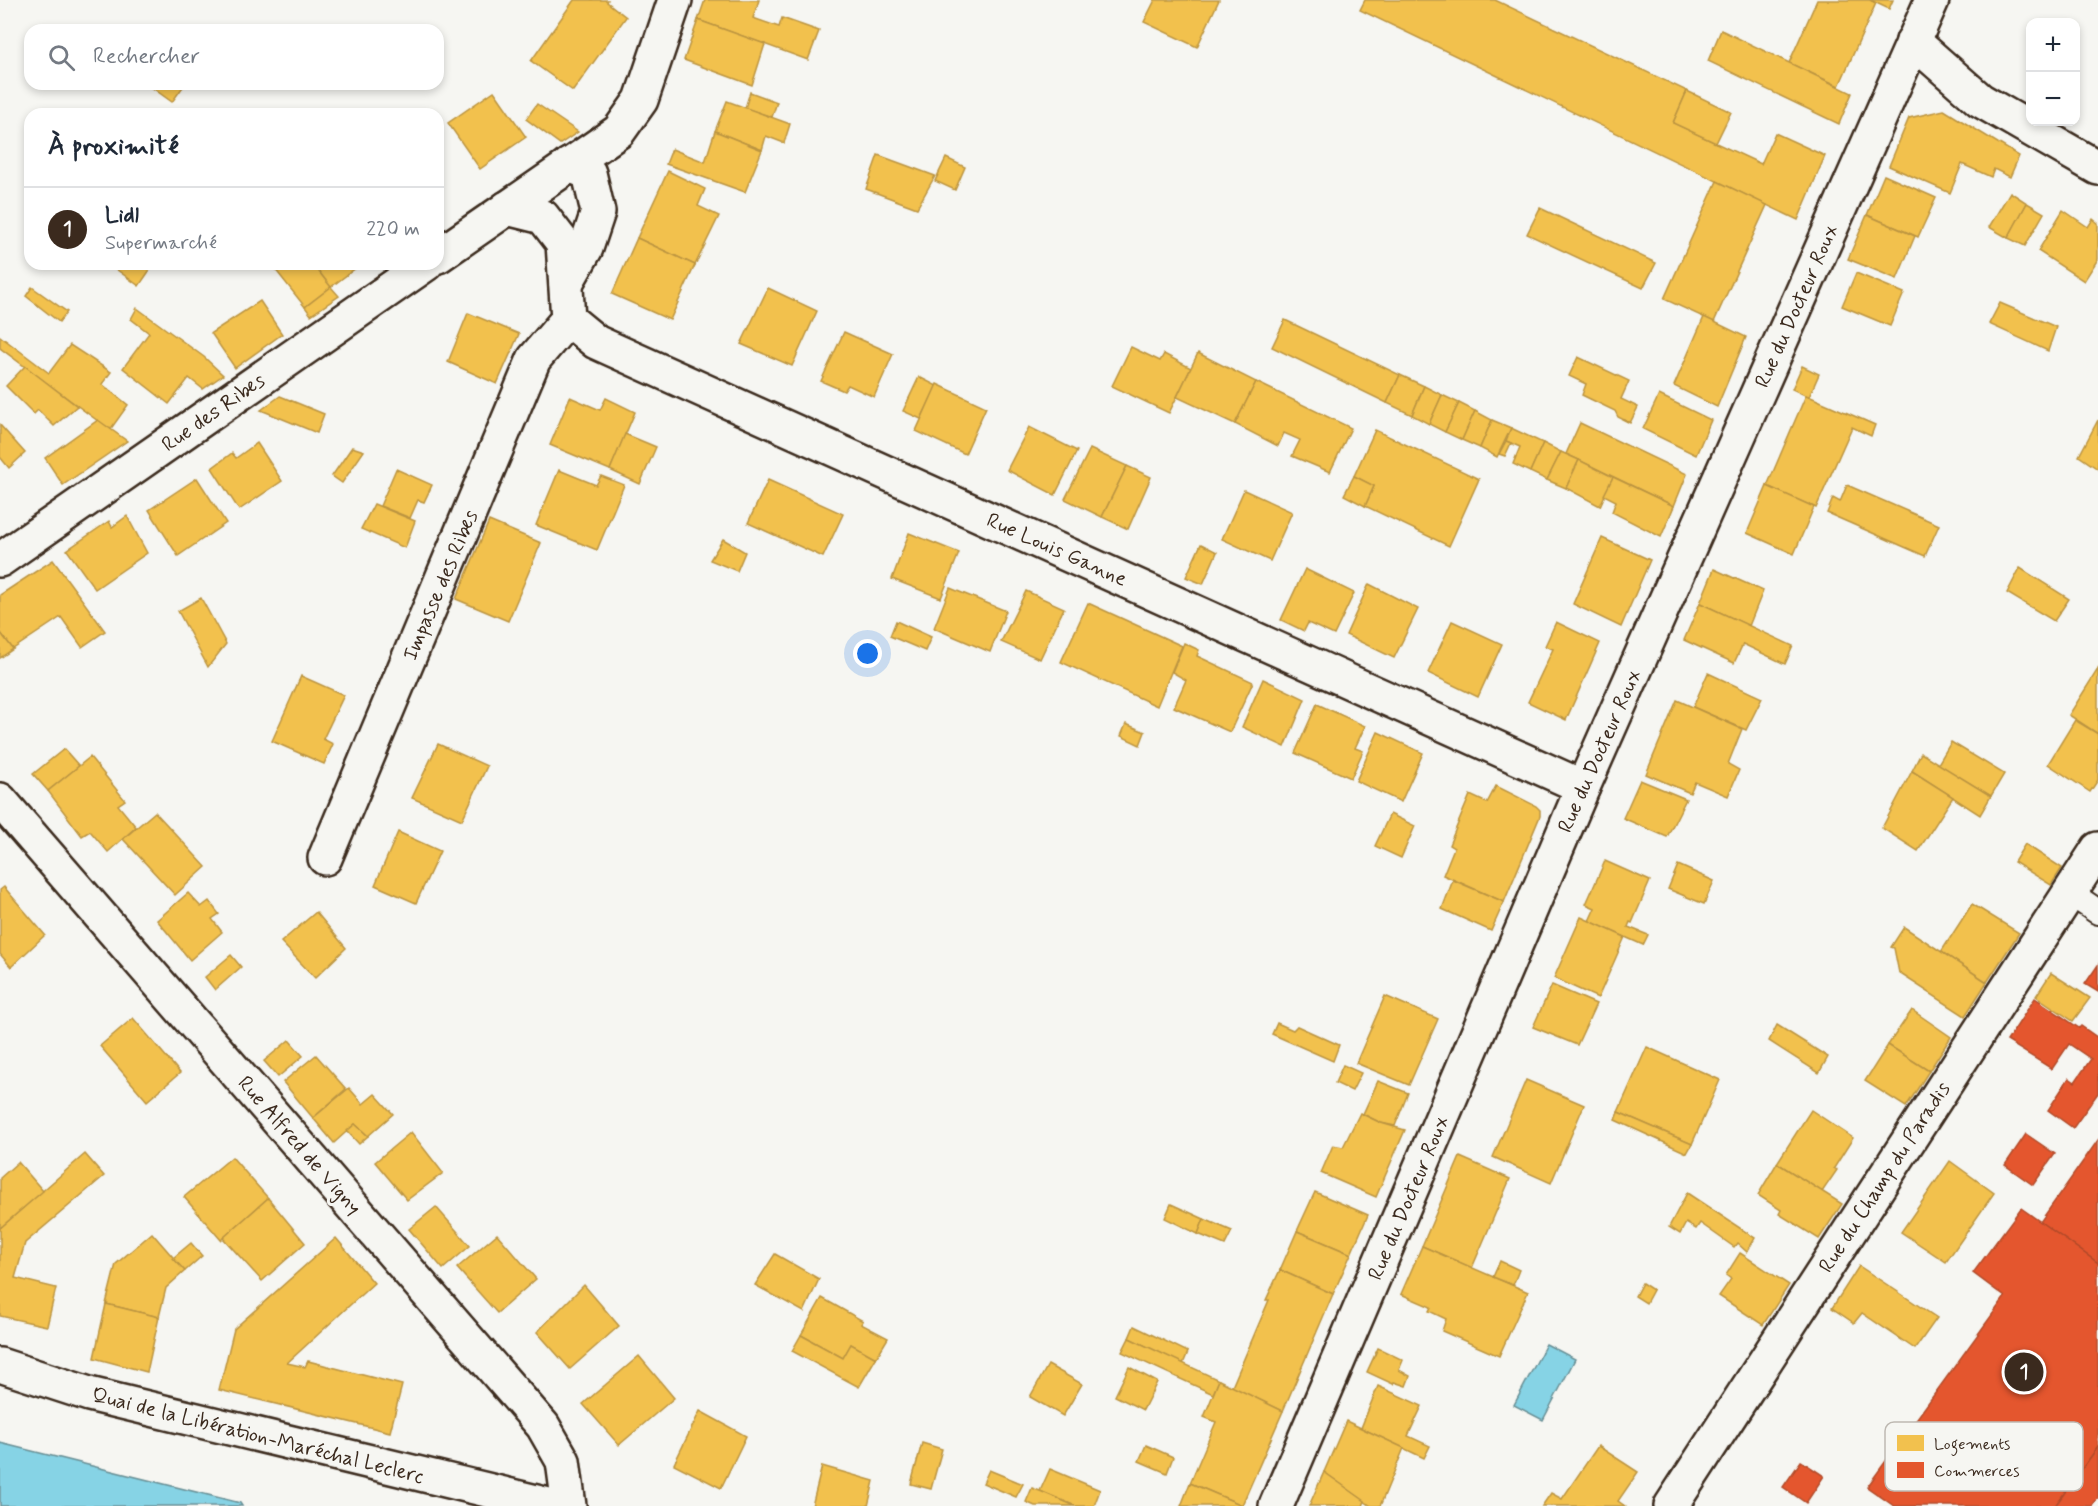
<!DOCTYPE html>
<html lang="fr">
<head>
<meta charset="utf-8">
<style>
	:root { --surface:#fff; --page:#f2f2f3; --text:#1f2937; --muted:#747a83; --line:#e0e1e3; --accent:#3b2a1e }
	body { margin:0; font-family:Mynerve,sans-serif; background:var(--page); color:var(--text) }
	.controls { position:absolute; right:18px; top:18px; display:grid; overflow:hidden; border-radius:12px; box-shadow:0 3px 9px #0003 }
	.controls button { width:54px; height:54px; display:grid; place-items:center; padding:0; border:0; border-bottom:2px solid var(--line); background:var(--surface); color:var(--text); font:30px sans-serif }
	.you { position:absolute; left:868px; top:654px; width:21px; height:21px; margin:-15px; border:4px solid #fff; border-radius:50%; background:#1a73e8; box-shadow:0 0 0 9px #1a73e833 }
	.badge { display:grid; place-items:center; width:39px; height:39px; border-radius:50%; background:var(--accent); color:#fff; font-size:20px; font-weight:700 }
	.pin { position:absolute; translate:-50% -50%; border:3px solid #fff; box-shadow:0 2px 6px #0006 }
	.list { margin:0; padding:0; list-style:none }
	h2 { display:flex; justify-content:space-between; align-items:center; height:78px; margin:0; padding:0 24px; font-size:26px }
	h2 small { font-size:20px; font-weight:400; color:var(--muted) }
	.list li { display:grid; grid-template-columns:39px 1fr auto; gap:18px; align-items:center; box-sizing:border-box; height:84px; padding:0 24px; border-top:2px solid var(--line) }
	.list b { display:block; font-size:22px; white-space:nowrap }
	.list p { margin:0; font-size:20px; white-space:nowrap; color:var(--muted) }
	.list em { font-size:20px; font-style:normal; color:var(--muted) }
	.icon { flex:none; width:33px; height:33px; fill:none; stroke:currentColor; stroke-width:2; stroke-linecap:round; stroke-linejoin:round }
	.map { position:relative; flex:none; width:2098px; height:1506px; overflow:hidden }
	.search { position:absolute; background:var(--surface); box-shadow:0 3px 9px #0003; left:24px; top:24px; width:420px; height:66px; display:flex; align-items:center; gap:15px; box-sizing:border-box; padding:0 21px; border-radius:18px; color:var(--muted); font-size:22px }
	.panel { position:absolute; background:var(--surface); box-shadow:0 3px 9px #0003; left:24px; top:108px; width:420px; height:162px; border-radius:18px }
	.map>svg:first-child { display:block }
	.water { fill:#86d3e5; stroke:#688f95; stroke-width:1.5 }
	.homes { fill:#f2c14e; stroke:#bb9440; stroke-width:1.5 }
	.shops { fill:#e4572e; stroke:#b14a29; stroke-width:1.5 }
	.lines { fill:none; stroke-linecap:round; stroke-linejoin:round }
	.lane-casing { stroke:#3b2a1e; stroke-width:28 }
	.street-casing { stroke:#3b2a1e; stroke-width:38 }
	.lane { stroke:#f6f6f2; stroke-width:24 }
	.street { stroke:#f6f6f2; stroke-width:33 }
	.labels { text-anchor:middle; stroke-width:6; stroke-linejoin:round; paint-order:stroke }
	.street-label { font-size:21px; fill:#3b2a1e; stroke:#f6f6f2 }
	.key { fill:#f6f6f2; stroke:#beb9b2; stroke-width:1.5 }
	.key-label { font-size:16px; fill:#3b2a1e }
</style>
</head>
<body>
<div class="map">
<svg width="2098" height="1506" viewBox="0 0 2098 1506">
	<rect width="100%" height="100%" fill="#f6f6f2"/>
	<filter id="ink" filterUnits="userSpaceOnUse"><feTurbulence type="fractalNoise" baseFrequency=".0167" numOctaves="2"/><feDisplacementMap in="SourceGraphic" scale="12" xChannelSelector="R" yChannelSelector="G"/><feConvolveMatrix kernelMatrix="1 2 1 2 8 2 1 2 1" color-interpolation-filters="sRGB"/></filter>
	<g filter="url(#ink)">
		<g class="water">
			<path d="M1546,1344L1575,1359L1543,1420L1514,1405Z"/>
			<path d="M0,1443L240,1503L242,1506H0Z"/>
		</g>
		<g class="homes">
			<path d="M574,0H608L607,2L626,17L573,91L531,61Z"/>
			<path d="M705,0H759L753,18L779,27L782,18L819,31L808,60L698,20Z"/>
			<path d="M1155,0H1219L1197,47L1144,22Z"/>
			<path d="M1365,0H1495L1687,91L1673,123L1761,164L1775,133L1825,156L1798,220L1360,10Z"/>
			<path d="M1817,0H1870L1876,3L1839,86L1789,63Z"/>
			<path d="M1870,0H1893L1889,9Z"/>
			<path d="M698,20L765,44L752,85L684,60Z"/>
			<path d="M1721,30L1852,93L1839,124L1708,61Z"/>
			<path d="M147,84H185L172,102Z"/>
			<path d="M494,91L526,137L480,169L448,123Z"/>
			<path d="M1687,91L1731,112L1716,143L1673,123Z"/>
			<path d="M750,92L777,102L772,117L745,108Z"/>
			<path d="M727,101L790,124L784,143L766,136L762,150L715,131Z"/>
			<path d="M537,104L578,132L560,144L526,119Z"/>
			<path d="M1944,110L2019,156L2010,177L1994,169L1991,177L1962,164L1950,193L1889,166L1909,118Z"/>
			<path d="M715,131L762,150L745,192L666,164L672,149L705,162Z"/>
			<path d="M878,155L935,176L917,208L866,189Z"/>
			<path d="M946,158L965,167L955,190L935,181Z"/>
			<path d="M668,171L705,189L698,206L719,216L695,265L637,238Z"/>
			<path d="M1884,175L1936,198L1918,237L1867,215Z"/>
			<path d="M1717,181L1767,205L1714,322L1664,299Z"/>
			<path d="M2010,192L2027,203L2008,238L1989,227Z"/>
			<path d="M2027,203L2044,213L2025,246L2008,238Z"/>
			<path d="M1540,208L1656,263L1643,288L1527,234Z"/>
			<path d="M2063,210L2088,227L2093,219L2098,223V259L2084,281L2038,251Z"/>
			<path d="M1867,215L1915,236L1897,279L1848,259Z"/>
			<path d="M637,238L695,265L670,320L612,294Z"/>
			<path d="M109,264H154L139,286Z"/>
			<path d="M271,264H313L331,287L305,307Z"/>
			<path d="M313,264H361L331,287Z"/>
			<path d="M1856,273L1904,293L1890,326L1842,306Z"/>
			<path d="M32,287L67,312L59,322L26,296Z"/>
			<path d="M331,287L339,296L311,315L305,307Z"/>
			<path d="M768,288L817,311L792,366L741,344Z"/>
			<path d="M260,301L282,334L235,368L211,333Z"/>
			<path d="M2000,303L2056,327L2048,351L1989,324Z"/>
			<path d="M137,308L204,357L223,375L203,389L189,378L169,404L123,368L149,333L131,319Z"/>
			<path d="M468,313L519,334L497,384L448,362Z"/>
			<path d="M1704,317L1746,337L1717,407L1674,386Z"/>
			<path d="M1285,320L1400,375L1387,403L1272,347Z"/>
			<path d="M844,332L893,354L874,397L848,385L844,391L821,381Z"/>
			<path d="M0,336L49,373L70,345L111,372L102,384L128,405L110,430L0,348Z"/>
			<path d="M1131,347L1160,361L1164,354L1191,368L1169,413L1112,386Z"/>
			<path d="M1198,353L1256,382L1235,424L1177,397Z"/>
			<path d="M1578,357L1629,381L1621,399L1638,407L1630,423L1618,417L1615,411L1582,395L1586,384L1569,376Z"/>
			<path d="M25,366L77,406L54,426L38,410L34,414L6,386Z"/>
			<path d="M1802,366L1819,374L1809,397L1792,389Z"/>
			<path d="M1400,375L1424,386L1412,415L1387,403Z"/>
			<path d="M919,377L937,386L921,419L903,411Z"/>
			<path d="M1256,382L1351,428L1330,472L1292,456L1300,440L1284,433L1278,446L1235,424Z"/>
			<path d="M937,384L986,407L965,454L916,431Z"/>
			<path d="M1424,386L1442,395L1429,424L1412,415Z"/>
			<path d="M1442,395L1459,403L1445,432L1429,424Z"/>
			<path d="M1659,395L1711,420L1696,455L1643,429Z"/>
			<path d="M1806,395L1875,425L1871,436L1852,427L1816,508L1767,486Z"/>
			<path d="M280,396L324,414L317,433L261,410Z"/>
			<path d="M570,397L600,410L606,398L635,412L610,470L550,445Z"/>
			<path d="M1459,403L1475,411L1462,440L1445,432Z"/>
			<path d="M1475,411L1492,420L1480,448L1462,440Z"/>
			<path d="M98,420L127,441L63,485L45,458Z"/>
			<path d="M1492,420L1511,428L1497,457L1480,448Z"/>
			<path d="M2098,420V469L2079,456Z"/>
			<path d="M1580,423L1687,474L1674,506L1566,454Z"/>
			<path d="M0,425L25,453L9,468L0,457Z"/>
			<path d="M1029,427L1077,451L1055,495L1007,470Z"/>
			<path d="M1511,428L1543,443L1530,472L1513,464L1520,447L1506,441Z"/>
			<path d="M1375,430L1479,479L1449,546L1365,506L1374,486L1354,476Z"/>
			<path d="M625,434L656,447L640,484L610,470Z"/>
			<path d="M1506,441L1511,443L1505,456L1499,454Z"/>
			<path d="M257,443L282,481L239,510L212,468L232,453L236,458Z"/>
			<path d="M1543,443L1561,452L1547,480L1530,472Z"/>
			<path d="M352,447L364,451L342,483L332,476Z"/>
			<path d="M1090,449L1127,466L1102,517L1065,499Z"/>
			<path d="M1561,452L1579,460L1566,488L1547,480Z"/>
			<path d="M1579,460L1613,477L1600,506L1566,488Z"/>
			<path d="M1127,466L1151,477L1128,529L1102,517Z"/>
			<path d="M396,469L432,485L424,502L418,500L410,518L380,506Z"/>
			<path d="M559,470L596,485L601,476L624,485L597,550L536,525Z"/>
			<path d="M1354,476L1374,486L1365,506L1344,495Z"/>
			<path d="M1613,477L1674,506L1661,537L1612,512L1616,501L1604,495Z"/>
			<path d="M197,478L226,523L178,556L149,510Z"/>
			<path d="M768,480L843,514L823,557L748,523Z"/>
			<path d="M1847,485L1939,525L1925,556L1827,513L1833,498L1840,502Z"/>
			<path d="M1767,486L1814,507L1794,554L1747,533Z"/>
			<path d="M1244,490L1292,512L1270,561L1222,539Z"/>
			<path d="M374,504L415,521L405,548L361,529Z"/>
			<path d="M127,516L147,553L95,589L67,550L109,521L112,527Z"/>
			<path d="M489,521L541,543L508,621L456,599Z"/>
			<path d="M909,533L959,553L941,598L892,579Z"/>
			<path d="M1602,538L1650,560L1621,627L1573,604Z"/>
			<path d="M723,539L745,552L737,571L710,560Z"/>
			<path d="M1201,544L1217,552L1203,584L1186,577Z"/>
			<path d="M53,560L105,631L82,647L61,617L13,649L0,632V595Z"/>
			<path d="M2020,568L2069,599L2054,621L2007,593Z"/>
			<path d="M1305,569L1354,593L1334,635L1308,623L1304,631L1281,620Z"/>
			<path d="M1714,569L1763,591L1749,626L1700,603Z"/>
			<path d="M1369,584L1418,609L1394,658L1346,635Z"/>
			<path d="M950,588L1006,611L990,652L934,628Z"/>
			<path d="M1026,591L1064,608L1040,659L1001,642Z"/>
			<path d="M201,598L226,644L208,667L178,611Z"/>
			<path d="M1088,603L1182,646L1157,706L1061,662Z"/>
			<path d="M1700,603L1793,646L1785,664L1743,644L1734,663L1684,640Z"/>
			<path d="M896,621L931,637L925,651L890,636Z"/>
			<path d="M1452,621L1502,644L1478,697L1428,673Z"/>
			<path d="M1556,622L1600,643L1566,720L1528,702L1553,649L1545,646Z"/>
			<path d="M0,632L13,649L0,658Z"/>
			<path d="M1184,643L1199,650L1197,656L1253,682L1230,732L1174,707L1186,680L1172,672Z"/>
			<path d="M2098,669V734L2069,715Z"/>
			<path d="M1708,673L1762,698L1746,730L1693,707Z"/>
			<path d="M301,676L344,695L323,739L333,744L324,764L272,741Z"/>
			<path d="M1263,679L1305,699L1285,747L1242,727Z"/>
			<path d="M1677,700L1742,729L1728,764L1739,770L1728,796L1695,782L1690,793L1646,774Z"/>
			<path d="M1317,704L1365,726L1355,748L1363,751L1351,778L1295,753Z"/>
			<path d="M2075,720L2098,734V780L2090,792L2048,764Z"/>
			<path d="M1126,724L1145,732L1140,745L1121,736Z"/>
			<path d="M1378,732L1423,753L1401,802L1356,781Z"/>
			<path d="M1951,742L2004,774L1991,796L1938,764Z"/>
			<path d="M438,744L487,766L462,820L412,798Z"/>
			<path d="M64,749L79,766L48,791L33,774Z"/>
			<path d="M1921,753L1991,796L1980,815L1912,771Z"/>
			<path d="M90,757L125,800L118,805L136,827L108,852L90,831L82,836L48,791Z"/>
			<path d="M1912,771L1953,797L1918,851L1882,828Z"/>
			<path d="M1640,780L1686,799L1667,837L1623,818Z"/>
			<path d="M1496,786L1536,806L1540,810V816L1504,902L1443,875L1454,848L1449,845L1470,795L1487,803Z"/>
			<path d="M155,812L206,867L175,895L123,839Z"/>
			<path d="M1390,814L1415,826L1401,858L1375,846Z"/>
			<path d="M398,832L440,851L416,903L375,885Z"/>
			<path d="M2025,844L2062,868L2051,885L2014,862Z"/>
			<path d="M1605,861L1650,881L1632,923L1630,922L1628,927L1648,935L1643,945L1589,921L1595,908L1586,904Z"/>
			<path d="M1678,865L1714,881L1704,904L1668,889Z"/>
			<path d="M1453,880L1504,902L1491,931L1442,909Z"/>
			<path d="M4,887L45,935L11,967L0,954V890Z"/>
			<path d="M188,893L201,907L209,901L219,914L212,919L222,932L190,960L157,920Z"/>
			<path d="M1972,904L2019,933L1987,982L1941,952Z"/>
			<path d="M316,912L346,948L315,978L281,942Z"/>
			<path d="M1581,917L1625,937L1598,998L1554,978Z"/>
			<path d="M1904,927L1987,982L1965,1016L1899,973L1894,948L1891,947Z"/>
			<path d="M231,955L241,967L215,990L205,977Z"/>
			<path d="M2051,973L2090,998L2073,1021L2036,996Z"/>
			<path d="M1552,985L1596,1004L1577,1045L1533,1027Z"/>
			<path d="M1385,996L1438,1019L1409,1085L1356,1063Z"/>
			<path d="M1912,1010L1951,1037L1929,1071L1888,1045Z"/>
			<path d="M133,1018L180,1073L147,1101L100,1046Z"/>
			<path d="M1277,1023L1293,1030L1297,1026L1339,1045L1333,1061L1272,1034Z"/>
			<path d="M1777,1025L1828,1057L1819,1073L1769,1041Z"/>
			<path d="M289,1040L303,1056L278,1077L264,1061Z"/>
			<path d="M1888,1045L1929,1071L1906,1107L1865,1081Z"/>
			<path d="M1647,1047L1720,1080L1692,1144L1618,1112Z"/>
			<path d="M316,1055L346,1089L313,1118L283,1082Z"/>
			<path d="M1343,1065L1361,1073L1352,1091L1335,1083Z"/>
			<path d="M1526,1080L1584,1105L1551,1183L1493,1157Z"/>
			<path d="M1378,1081L1408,1093L1395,1126L1381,1123L1363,1114Z"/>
			<path d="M349,1088L363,1104L375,1094L393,1114L368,1136L355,1124L334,1143L313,1118Z"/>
			<path d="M1811,1110L1853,1138L1834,1168L1837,1170L1822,1192L1777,1163Z"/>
			<path d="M1618,1112L1692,1144L1687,1153L1615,1120Z"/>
			<path d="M1360,1113L1381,1123L1405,1130L1376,1197L1321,1173L1333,1145L1343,1147Z"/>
			<path d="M355,1124L368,1136L359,1144L347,1131Z"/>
			<path d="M411,1132L443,1173L407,1200L375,1162Z"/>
			<path d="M85,1154L104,1176L25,1243L15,1278L56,1288L47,1326L0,1316V1228Z"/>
			<path d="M232,1157L268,1198L221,1240L184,1197Z"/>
			<path d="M1460,1157L1510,1179L1472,1268L1422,1246Z"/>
			<path d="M1950,1161L1994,1193L1946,1262L1901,1232Z"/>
			<path d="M18,1162L43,1191L0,1228V1178Z"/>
			<path d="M1777,1163L1842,1204L1819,1239L1779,1214L1781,1210L1758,1195Z"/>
			<path d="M1315,1192L1368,1215L1351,1254L1297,1231Z"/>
			<path d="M1687,1193L1755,1238L1747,1252L1737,1243L1734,1247L1700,1223L1696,1229L1686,1223L1680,1234L1669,1227Z"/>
			<path d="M268,1198L305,1243L262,1281L223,1238Z"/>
			<path d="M1171,1204L1204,1219L1198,1234L1165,1218Z"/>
			<path d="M436,1207L470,1246L443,1269L409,1229Z"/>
			<path d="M1204,1219L1232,1231L1225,1245L1198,1234Z"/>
			<path d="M1297,1231L1351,1254L1333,1294L1280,1270Z"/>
			<path d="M152,1233L185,1271L166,1288L159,1317L106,1304L116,1264Z"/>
			<path d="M497,1234L536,1279L497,1313L457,1268Z"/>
			<path d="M336,1238L374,1283L287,1363L305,1367L308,1361L402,1385L390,1432L219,1390L234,1329Z"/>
			<path d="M191,1243L202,1256L185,1271L173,1258Z"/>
			<path d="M1422,1246L1528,1292L1499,1356L1442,1331L1446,1319L1429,1311L1431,1307L1401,1294Z"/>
			<path d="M1740,1253L1789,1285L1763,1325L1719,1296L1731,1279L1726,1275Z"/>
			<path d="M775,1254L819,1279L804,1312L755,1285Z"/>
			<path d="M1500,1261L1519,1270L1513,1285L1493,1277Z"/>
			<path d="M1859,1266L1937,1318L1915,1349L1862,1313L1854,1323L1832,1308Z"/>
			<path d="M1280,1270L1333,1294L1283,1411L1232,1387L1269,1300H1266Z"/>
			<path d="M1642,1283L1653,1290L1646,1303L1635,1296Z"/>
			<path d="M584,1285L619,1326L570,1369L537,1332Z"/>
			<path d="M822,1298L863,1321L861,1324L888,1338L876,1358L851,1344L843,1358L801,1335Z"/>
			<path d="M106,1304L159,1317L147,1372L94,1358Z"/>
			<path d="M1134,1326L1188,1352L1183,1364L1129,1338Z"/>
			<path d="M801,1335L843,1358L851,1344L876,1358L859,1387L792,1351Z"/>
			<path d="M1129,1338L1219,1380L1213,1394L1122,1352Z"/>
			<path d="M1378,1348L1403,1360L1399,1370L1410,1376L1406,1386L1394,1382L1393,1384L1367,1372Z"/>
			<path d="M639,1356L674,1398L619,1445L583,1404Z"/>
			<path d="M1048,1365L1082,1384L1063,1416L1030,1397Z"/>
			<path d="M1129,1367L1157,1382L1143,1410L1115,1396Z"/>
			<path d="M1219,1380L1283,1411L1242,1505L1190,1483L1216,1422L1204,1417Z"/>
			<path d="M1378,1386L1422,1406L1408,1436L1430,1446L1424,1458L1361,1428Z"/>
			<path d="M700,1411L746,1436L721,1488L674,1464Z"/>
			<path d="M1346,1421L1404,1448L1380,1506H1371L1324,1472Z"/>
			<path d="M922,1443L942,1449L931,1489L911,1484Z"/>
			<path d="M1146,1445L1173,1457L1167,1473L1139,1461Z"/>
			<path d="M1598,1446L1638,1472L1618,1501L1625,1506H1542L1551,1493L1562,1499Z"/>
			<path d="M822,1466L874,1481L868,1506H812Z"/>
			<path d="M1050,1469L1100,1490L1094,1506H1075L1040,1491Z"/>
			<path d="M989,1470L1023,1484L1016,1497L983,1483Z"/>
			<path d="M1324,1472L1365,1501L1363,1506H1309Z"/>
			<path d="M1190,1483L1242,1505V1506H1181Z"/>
			<path d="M1032,1488L1040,1491L1075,1506H1035L1026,1502Z"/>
		</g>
		<g class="shops">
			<path d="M2098,965V992L2085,984Z"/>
			<path d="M2035,998L2079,1028L2081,1026L2098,1038V1093L2073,1128L2048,1110L2069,1078L2075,1082L2091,1059L2069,1044L2052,1069L2007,1041Z"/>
			<path d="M2026,1134L2055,1154L2033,1185L2005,1165Z"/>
			<path d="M2098,1140V1263L2040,1222Z"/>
			<path d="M2021,1208L2098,1263V1447L2055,1506H1894L1867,1487L2005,1297L1973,1273Z"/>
			<path d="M2098,1447V1498L2092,1506H2055Z"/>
			<path d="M1801,1461L1824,1476L1806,1503L1783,1487Z"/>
		</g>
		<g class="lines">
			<g class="lane-casing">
				<path id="lane" d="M2070,893L2098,912"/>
			</g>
			<g class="street-casing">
				<g id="street">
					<path d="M1913,41L1980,100L2098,168"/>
					<path d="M507,208L543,217L563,243L568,319L596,342L1583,787"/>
					<path d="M438,256L619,131L641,100L675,0"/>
					<path d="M566,283L586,248L598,212L589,173L569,165"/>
					<path d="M0,560L426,264"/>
					<path d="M0,800L543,1426L563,1461L569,1506"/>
					<path d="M325,858L534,359L568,319"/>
					<path d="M0,1365L89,1394L553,1506"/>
					<path d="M1276,1506L1583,787L1932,0"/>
					<path d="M1671,1506L2098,849"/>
				</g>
			</g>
			<use href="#lane" class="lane"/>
			<use href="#street" class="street"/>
		</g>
	</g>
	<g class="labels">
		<g class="street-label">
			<text transform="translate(1796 306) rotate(-66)" y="7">Rue du Docteur Roux</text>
			<text transform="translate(213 412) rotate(-35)" y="7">Rue des Ribes</text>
			<text transform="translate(1057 549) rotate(24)" y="7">Rue Louis Ganne</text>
			<text transform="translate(440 585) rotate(-67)" y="7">Impasse des Ribes</text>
			<text transform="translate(1599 751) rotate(-66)" y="7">Rue du Docteur Roux</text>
			<text transform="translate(300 1145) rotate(49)" y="7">Rue Alfred de Vigny</text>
			<text transform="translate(1884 1177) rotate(-57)" y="7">Rue du Champ du Paradis</text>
			<text transform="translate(1408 1198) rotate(-67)" y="7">Rue du Docteur Roux</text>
			<text transform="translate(258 1435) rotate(14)" y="7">Quai de la Libération-Maréchal Leclerc</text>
		</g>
	</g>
	<rect x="1885" y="1422" width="198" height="69" rx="9" class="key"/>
	<rect x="1897" y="1435" width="27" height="16" fill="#f2c14e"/>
	<rect x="1897" y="1462" width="27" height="16" fill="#e4572e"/>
	<g class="key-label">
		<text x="1934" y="1449">Logements</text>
		<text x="1934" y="1476">Commerces</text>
	</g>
</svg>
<div class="controls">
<button>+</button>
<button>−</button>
</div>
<div class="you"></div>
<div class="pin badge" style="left:2024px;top:1372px">1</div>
<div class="search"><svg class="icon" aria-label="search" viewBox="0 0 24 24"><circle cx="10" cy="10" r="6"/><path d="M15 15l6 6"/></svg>Rechercher</div>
<section class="panel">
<h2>À proximité<small></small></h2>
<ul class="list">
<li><span class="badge">1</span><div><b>Lidl</b><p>Supermarché</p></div><em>220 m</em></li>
</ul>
</section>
</div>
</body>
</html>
